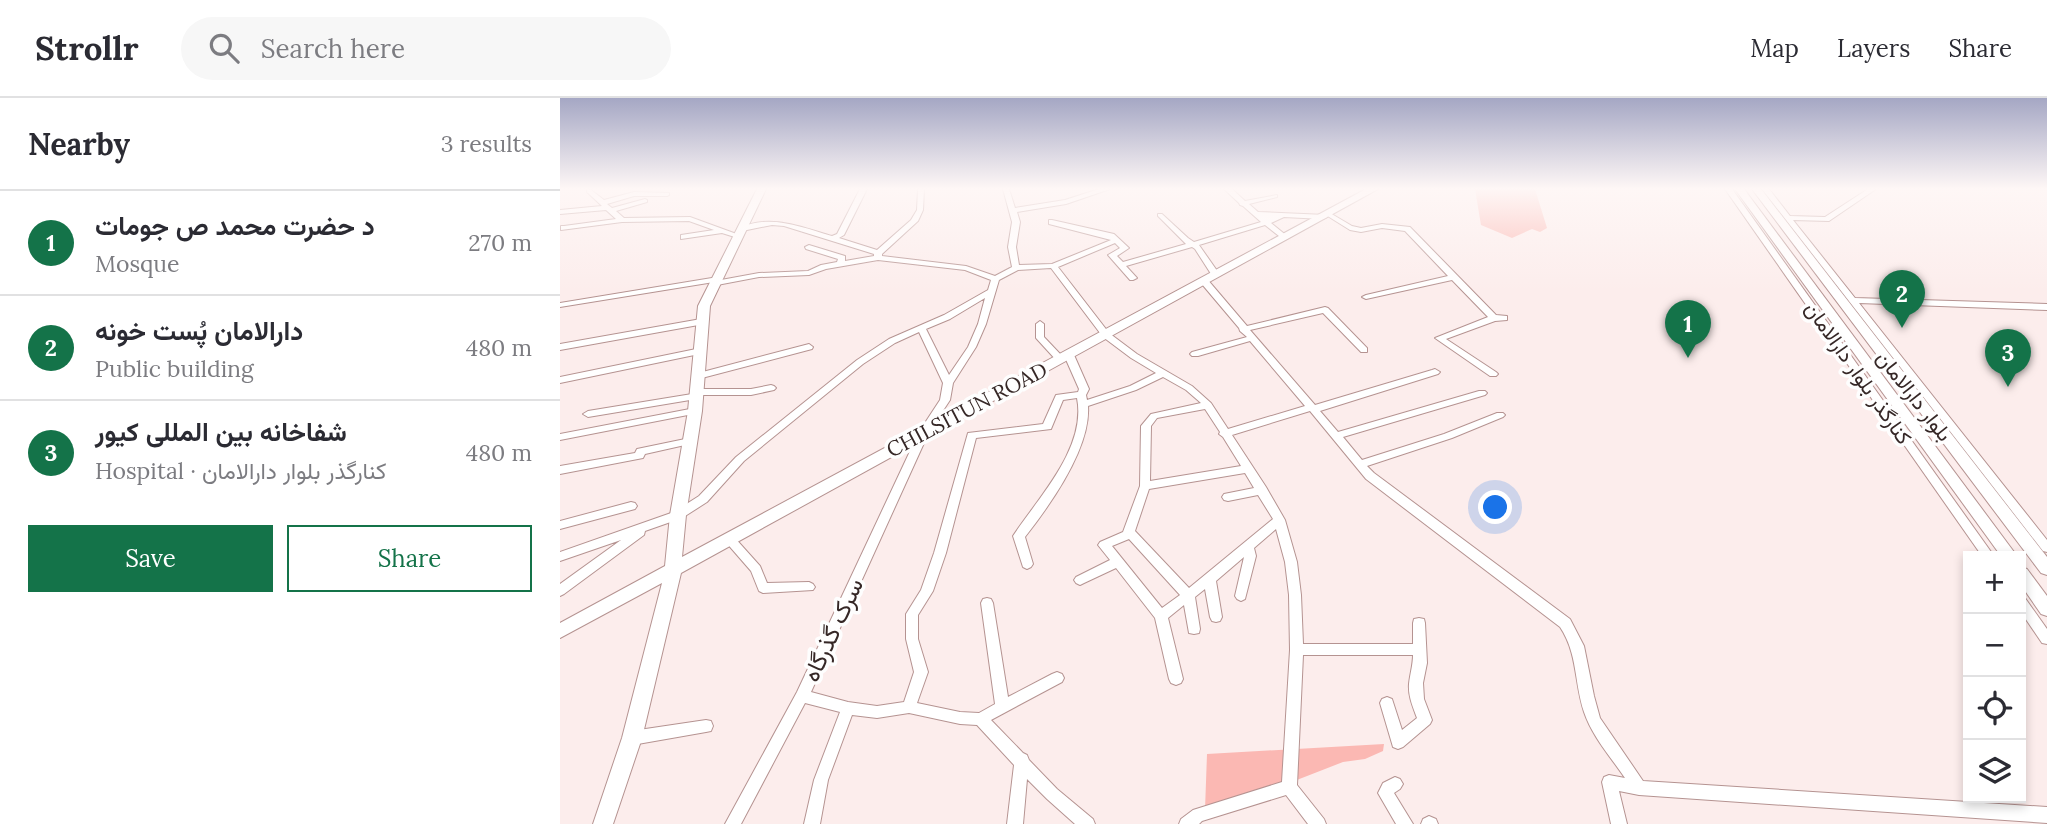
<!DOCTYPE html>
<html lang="en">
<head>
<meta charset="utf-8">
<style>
	:root { --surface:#fff; --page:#f7f7f7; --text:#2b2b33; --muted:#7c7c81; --line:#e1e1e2; --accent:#147349 }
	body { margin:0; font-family:Lora,Vazirmatn,serif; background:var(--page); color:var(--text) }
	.controls { position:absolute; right:21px; bottom:21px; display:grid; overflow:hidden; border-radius:0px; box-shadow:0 4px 10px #0003 }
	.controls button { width:63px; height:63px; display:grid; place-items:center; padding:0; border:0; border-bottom:2px solid var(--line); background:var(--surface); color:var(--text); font:35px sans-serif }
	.you { position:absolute; left:936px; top:410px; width:24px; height:24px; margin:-18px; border:5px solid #fff; border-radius:50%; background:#1a73e8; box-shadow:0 0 0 10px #1a73e833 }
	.badge { display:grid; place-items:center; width:46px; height:46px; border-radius:50%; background:var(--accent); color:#fff; font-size:23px; font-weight:700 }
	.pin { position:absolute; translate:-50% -58px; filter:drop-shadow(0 2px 4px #0008) }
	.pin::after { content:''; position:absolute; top:37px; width:24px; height:21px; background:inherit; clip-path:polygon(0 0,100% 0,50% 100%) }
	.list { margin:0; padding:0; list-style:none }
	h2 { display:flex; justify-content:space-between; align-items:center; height:91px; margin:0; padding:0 28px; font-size:30px }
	h2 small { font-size:23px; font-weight:400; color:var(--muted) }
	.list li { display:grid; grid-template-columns:46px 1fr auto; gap:21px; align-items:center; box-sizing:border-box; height:105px; padding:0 28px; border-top:2px solid var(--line) }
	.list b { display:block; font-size:26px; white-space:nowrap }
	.list p { margin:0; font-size:23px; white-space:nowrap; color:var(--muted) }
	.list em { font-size:23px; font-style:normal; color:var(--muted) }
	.actions { display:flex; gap:14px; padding:21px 28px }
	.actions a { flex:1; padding:16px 0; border:2px solid var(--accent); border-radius:0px; text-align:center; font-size:24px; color:var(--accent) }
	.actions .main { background:var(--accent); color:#fff }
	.icon { flex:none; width:38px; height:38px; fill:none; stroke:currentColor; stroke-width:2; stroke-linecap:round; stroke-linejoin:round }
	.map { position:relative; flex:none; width:1487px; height:726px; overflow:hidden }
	header { display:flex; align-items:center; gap:42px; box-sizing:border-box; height:98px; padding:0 35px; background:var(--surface); border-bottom:2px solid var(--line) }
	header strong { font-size:33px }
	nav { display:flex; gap:38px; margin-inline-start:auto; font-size:24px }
	.search { width:490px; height:63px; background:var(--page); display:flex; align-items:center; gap:18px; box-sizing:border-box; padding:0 24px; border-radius:38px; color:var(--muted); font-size:26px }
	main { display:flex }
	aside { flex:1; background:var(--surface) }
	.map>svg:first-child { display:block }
	.green { fill:#fbb8b3 }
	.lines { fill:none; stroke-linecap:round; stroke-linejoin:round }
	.minor-casing { stroke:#b59391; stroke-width:2 }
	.major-casing { stroke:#b59391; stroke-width:2 }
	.minor { fill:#fff; fill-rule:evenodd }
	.major { fill:#fff; fill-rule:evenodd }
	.labels { text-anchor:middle; stroke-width:7; stroke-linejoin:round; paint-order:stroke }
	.street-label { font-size:21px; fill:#352726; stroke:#fefefe }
	.near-street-label { font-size:24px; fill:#352726; stroke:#fefefe }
</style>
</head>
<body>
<header>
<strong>Strollr</strong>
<div class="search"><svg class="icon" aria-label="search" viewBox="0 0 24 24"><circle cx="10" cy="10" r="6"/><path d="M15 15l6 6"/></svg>Search here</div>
<nav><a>Map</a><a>Layers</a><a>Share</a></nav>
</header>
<main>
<aside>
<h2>Nearby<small>3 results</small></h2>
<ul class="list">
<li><span class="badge">1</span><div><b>د حضرت محمد ص جومات</b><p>Mosque</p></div><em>270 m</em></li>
<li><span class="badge">2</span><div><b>دارالامان پُست خونه</b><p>Public building</p></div><em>480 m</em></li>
<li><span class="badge">3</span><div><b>شفاخانه بین المللی کیور</b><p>Hospital · کنارگذر بلوار دارالامان</p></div><em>480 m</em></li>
</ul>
<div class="actions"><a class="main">Save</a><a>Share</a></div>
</aside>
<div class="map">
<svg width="1487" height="726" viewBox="0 0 1487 726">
	<rect width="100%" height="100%" fill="#fcedec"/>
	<g class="green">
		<path d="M915,91H975L987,130L980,134L972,131L952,140L921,127Z"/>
		<path d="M824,646L823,653L805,661L783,664L724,687L645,712L647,656Z"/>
	</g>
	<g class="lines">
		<g class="minor-casing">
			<g id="minor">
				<path d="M27,91L31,92L44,102L74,94L109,95V97L107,98H74L47,106L52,110L85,101L87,102V104L56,113L64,120L130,119L182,138L178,140L162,135L121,141V137L154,132L129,123L62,124L1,132V128H4L56,121L46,112L0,116V112L42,108L27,94Z"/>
				<path d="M300,91H307L284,137L279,140L317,152L351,122L357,112L358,91H364L363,112L358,123L322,156V158L406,168L435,178L452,169L448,149L452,124L443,91H449L455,110L505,102L539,91H550L506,106L457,114L460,124L456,149L459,167L492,166L551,142L489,126V122H492L554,136L569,150L557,158L563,164L626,146L598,118V116H602L628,140L634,144L701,124L683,108L680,107L679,105L664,91H672L685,103L717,97V99L689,106L698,114L766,117L767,119L763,121L724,119L711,125L727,138L728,140L724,142L705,127L639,147L660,177L656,179H653L635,151L632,149L566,168L577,180L573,182H570L548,157L560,150L555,145L498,169L549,235L577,256L632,288L651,305L668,331L745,308L690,243L638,258H632L630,256L632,254L687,239L680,233L679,230L641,185L640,183L644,181H647L687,228L765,209L768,210L807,250V254H801L763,215L690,232L755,307L872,272L875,271L880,274L878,276L760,313L778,334L919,293H925L927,295L925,297L783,339L802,362L884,336L937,315H943L945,317L943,319L892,340L807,368L814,375L1010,521L1024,548L1034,598L1040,620L1083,683L1487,709V725L1079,697L1059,693L1067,726H1051L1042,684L1044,679L1049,677L1065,680C1050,658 1032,638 1024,614C1014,584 1018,556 1000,529L806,381L750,313L672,337L706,389L725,422L737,464L741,497L743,546H853V525L854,521L859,520L864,521L865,525L867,565L863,585L864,601L872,622L870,626L843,649L838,651L833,649L820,605L822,601L827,599L832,601L842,632L857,620C853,609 848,598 849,586C850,576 853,567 853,557H743L737,687L764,721L766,726H748L726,697L642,723L639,726H619L621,721L633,712L722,684L730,552L729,497L725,464L716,431L694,450L696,458L685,501L681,503L677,501L675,498L684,459L656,483L662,519L660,523L656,524L652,523L650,519L645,491L635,499L640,531L639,535L634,536L629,535L624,507L608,520L623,581L621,585L616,587L611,585L609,581L595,520L556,470L524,485L520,487L516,485L514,482L516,479L550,462L538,447L540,444L563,434L580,388L581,328L591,316L641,305L626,292L603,279L576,292L528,308C531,350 490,407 465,439L473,466L471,469L467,471L463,469L453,438C478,400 527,350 517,300L503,302L491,331L416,340L386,455L373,493L358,517V541L368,574L357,605L400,614L419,615L435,606L421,505L423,501L427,500L431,501L433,505L448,599L492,576L497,574L502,576L504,580L502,584L431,622L463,655L467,657L469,662L497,691L533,721L535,726H515L487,701L467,681L463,726H447L454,667L417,627L400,626L349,615L317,620L292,617L268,682L260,726H244L254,682L280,614L245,605L181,726H165L237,594L359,334L380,302L383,285L359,234L335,245L303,266L184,363L147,404L122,420L85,433L84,437L4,496L0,498V486L61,442L0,463V454L114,414L139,398L176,359L297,262L329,241L384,217L428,192L431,182L405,172L318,162L266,171L249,177L199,179L157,187H154V184L0,209V205L158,179H161V182L199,175L248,173L261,167L277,164L278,161L246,151L245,149L249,147L285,158V163L314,158V156L224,128L212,127L182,133L178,131C209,115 241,129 272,138L277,136ZM491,170L543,239L571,260L596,275L570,288L527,302L526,297L529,291L514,257L509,254L506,255L504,257L519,291L518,294L496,297L483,326L408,335L374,455L361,492L346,516V541L354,574L344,604L317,608L288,604L251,594L369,334L390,302L393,285L416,249L426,226L439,182L458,172ZM425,200L418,226L408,249L389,277L366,231L390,221ZM645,311L660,334L659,336L663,339L681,368L590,383L591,328L597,320ZM685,375L694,390L664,396L662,399L664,402L668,403L698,397L713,421L629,490L575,433L589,391ZM569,441L620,497L602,510L552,448Z"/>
				<path d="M1165,91H1172L1434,458H1422Z"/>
				<path d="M1202,91H1209L1230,118L1265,119L1308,91H1316L1269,123L1233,122L1295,200L1487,206V212L1299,205L1487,442V454L1483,453Z"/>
				<path d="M766,115H770L792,128L801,130L822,126L850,129L936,217L947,218V222L935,223L886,241L936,274L938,276L936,278H930L875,240L928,219L892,182L806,201L802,199L806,197L888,178L845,133L822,130L801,134L790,132L766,117Z"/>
				<path d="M141,221L144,222V226L0,252V246Z"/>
				<path d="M480,223L484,226V239L503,259L505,261L503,263H497L476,240V226Z"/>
				<path d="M249,246L253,249L252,251L138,281L133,278L135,276Z"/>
				<path d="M141,250L144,251V255L0,285V279Z"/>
				<path d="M211,287L214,288L216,290L214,292L191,297H140L139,300L136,301L28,319L23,316L28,313L132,296L133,292L136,291H191Z"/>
				<path d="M135,310L138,311L140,313L138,315L0,342V336Z"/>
				<path d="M130,340L135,343L134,345L85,356L83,360L0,376V368L75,355L77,351Z"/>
				<path d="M71,404L75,405L77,408L75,411L0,431V423Z"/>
				<path d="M170,438L174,439L200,468L207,485L249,484L253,486L255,489L253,492L203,495L199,493L191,473L164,442L166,439Z"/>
				<path d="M1461,499L1465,500L1487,531V546L1482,545L1461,514Z"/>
				<path d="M146,622L151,623L153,628L151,633L146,634L72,647L67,645L65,640L67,635L72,633Z"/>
				<path d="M835,679L840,681L843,686L840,691L834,695L853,726H836L818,695L823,685Z"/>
				<path d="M869,718L876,721L878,726H861L863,721Z"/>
			</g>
		</g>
		<g class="major-casing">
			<g id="major">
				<path d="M197,91H206L150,208L142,313L126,417L122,459L806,91H818L121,475L82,640L53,726H33L62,640L102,485L0,540V525L105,468L110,417L128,313L138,208Z"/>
				<path d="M1175,91H1184L1457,458H1441Z"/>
				<path d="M1192,91H1201L1487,459V477L1481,475Z"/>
				<path d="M1461,469L1467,471L1487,498V518L1481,516L1461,487Z"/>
			</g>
		</g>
		<use href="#minor" class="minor"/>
		<use href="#major" class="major"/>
	</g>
	<linearGradient id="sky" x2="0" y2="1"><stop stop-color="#a5a7c4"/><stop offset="0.47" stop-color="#fef7f6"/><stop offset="1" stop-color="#fef7f6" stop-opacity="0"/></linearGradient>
	<rect width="1487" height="193" fill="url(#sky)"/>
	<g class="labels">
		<g class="street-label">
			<text transform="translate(1298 275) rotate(55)" y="7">کنارگذر بلوار دارالامان</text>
			<text transform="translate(1354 298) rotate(52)" y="7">بلوار دارالامان</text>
			<text transform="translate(407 312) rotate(-28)" y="7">CHILSITUN ROAD</text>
		</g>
		<g class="near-street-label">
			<text transform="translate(273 532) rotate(-65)" y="8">سرک گذرگاه</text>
		</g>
	</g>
</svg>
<div class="controls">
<button>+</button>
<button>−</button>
<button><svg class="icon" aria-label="locate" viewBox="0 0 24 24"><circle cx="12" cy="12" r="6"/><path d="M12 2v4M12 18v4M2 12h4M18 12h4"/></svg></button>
<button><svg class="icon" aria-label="layers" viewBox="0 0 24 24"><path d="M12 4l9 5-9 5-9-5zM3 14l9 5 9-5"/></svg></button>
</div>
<div class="you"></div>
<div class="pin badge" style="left:1128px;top:260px">1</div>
<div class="pin badge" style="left:1342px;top:230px">2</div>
<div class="pin badge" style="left:1448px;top:289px">3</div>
</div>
</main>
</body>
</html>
